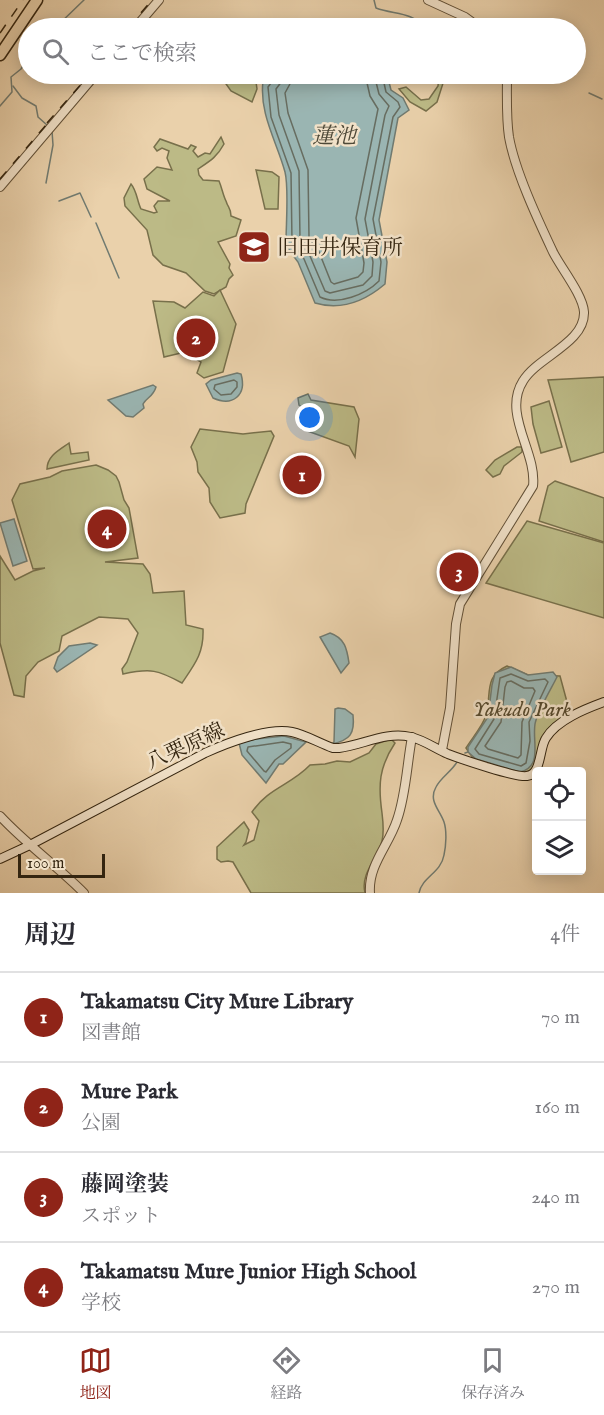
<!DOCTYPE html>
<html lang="ja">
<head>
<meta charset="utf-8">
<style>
	:root { --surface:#fff; --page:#f7f7f7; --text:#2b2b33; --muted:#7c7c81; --line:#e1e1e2; --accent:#8f2418 }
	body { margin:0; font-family:"IM FELL English","Noto Serif JP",serif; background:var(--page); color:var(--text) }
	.controls { position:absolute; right:18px; bottom:18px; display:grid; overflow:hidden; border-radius:6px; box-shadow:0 3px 15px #0003 }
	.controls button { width:54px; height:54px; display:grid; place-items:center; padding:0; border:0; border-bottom:2px solid var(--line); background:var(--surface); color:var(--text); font:30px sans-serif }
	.scale { position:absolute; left:18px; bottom:15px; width:87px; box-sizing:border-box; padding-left:6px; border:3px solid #342510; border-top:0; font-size:16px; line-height:21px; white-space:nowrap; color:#342510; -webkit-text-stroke:4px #f1e1c8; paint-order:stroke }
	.you { position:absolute; left:310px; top:418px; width:21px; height:21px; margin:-15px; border:4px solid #fff; border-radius:50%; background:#1a73e8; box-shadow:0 0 0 9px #1a73e833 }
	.badge { display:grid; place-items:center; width:39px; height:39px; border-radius:50%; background:var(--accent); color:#fff; font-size:20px; font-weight:700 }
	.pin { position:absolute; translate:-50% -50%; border:3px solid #fff; box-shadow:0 2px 6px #0006 }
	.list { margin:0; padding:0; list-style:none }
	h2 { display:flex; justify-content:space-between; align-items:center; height:78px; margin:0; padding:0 24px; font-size:26px }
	h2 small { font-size:20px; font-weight:400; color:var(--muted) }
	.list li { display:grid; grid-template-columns:39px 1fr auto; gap:18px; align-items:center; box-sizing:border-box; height:90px; padding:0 24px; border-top:2px solid var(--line) }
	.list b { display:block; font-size:22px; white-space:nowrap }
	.list p { margin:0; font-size:20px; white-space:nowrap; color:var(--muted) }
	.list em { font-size:20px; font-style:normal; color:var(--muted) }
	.icon { flex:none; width:33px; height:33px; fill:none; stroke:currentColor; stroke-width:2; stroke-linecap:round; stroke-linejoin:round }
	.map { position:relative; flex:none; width:604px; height:893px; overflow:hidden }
	.search { position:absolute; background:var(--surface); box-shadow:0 3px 15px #0003; left:18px; right:18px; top:18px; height:66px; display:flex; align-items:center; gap:15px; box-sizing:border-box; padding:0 21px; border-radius:33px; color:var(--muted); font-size:22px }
	.sheet { height:438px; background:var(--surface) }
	nav { display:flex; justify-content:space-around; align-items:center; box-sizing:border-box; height:84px; border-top:2px solid var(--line); background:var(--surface); font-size:16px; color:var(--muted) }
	nav a { display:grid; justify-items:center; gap:3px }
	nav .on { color:var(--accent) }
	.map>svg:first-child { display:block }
	.green { fill:#bcba86; stroke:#78704b; stroke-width:1.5 }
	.water { fill:#9ab5b2; stroke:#717b71; stroke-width:1.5 }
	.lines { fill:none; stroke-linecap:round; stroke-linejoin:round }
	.shore { stroke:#676d61; stroke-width:1.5 }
	.stream { stroke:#717b71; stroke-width:1.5 }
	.tertiary-casing { stroke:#625037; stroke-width:10 }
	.secondary-casing { stroke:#342510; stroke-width:10 }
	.trunk-casing { stroke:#342510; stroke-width:13 }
	.tertiary { stroke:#f1e1c8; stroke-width:8 }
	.secondary { stroke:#f1e1c8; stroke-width:8 }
	.trunk { stroke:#ead1ab; stroke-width:10 }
	.rail { stroke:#342510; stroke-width:1.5; stroke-dasharray:10 10; stroke-linecap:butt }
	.labels { text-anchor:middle; stroke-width:5; stroke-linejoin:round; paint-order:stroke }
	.poi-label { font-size:21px; fill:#342510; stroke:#f1e1c8; text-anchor:start }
	.park-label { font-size:21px; font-style:italic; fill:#564a2e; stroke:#f1e1c8 }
	.street-label { font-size:21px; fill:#342510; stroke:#f1e1c8 }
	.water-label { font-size:22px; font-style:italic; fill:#4e4938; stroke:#f1e1c8 }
</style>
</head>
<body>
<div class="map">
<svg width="604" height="893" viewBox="0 0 604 893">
	<rect width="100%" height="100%" fill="#ead1ab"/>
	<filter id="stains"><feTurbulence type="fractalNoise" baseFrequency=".00333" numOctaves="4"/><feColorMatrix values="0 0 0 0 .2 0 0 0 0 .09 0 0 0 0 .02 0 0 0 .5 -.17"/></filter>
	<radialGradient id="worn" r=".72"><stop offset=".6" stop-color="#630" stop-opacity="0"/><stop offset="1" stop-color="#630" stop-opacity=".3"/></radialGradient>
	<g class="green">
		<path d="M219,74L255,75L257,89L252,102L231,91Z"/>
		<path d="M434,74H445V77L437,102L426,111L410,102L399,89L406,87L421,100L429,99L438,86L439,75Z"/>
		<path d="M221,137L224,144C217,157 210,161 198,169L199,175L203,180L219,181C222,188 223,195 226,201C228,208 231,208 231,216L241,220L236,236L218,242L230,264L229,268L233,275L229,279L226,287L214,294L205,291L186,273L163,265L153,255L147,230L125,206L124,198L131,184C137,191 137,201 141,209L154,213L157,212L154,206L158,201H170L147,189L144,179L157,167L172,170L167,158L169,151L162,148L157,151L154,147L160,139L188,149L191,145L196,147L193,151L198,157L205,153L210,154Z"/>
		<path d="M256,170L272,172L279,177L278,209H265Z"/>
		<path d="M220,290L236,324L223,372L204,378L197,373L201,362L185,352L164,357L153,301L174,302L185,308L203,292L214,296Z"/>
		<path d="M604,377V452L571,462L548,380Z"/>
		<path d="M308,394L311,400L354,407L359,419L355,457L349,446L302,429L306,420V410L299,405L298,398Z"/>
		<path d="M549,401L562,447L541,453L533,424L531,407Z"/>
		<path d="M200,429L243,434L271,431L274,436L246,504L245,513L220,518L210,502L209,488L198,472L197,462L191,447Z"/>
		<path d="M69,443L71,454L88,452L89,460L47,469C47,456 59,450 69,443Z"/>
		<path d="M517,447H522V452L504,466L500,474L493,477L486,470L495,460Z"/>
		<path d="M96,465L108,470L116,476L119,482L124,500L129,508L138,558L105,562L143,564L150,574L153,593L184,591L186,625L203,629C204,653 195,664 182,683C158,670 151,668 123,674L122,669L127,662L138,633L128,619L99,617L62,636L59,651L38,662L26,676L24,697L14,695L0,643V556L15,580L33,571L45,568L33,569L12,500L20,484L50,477L62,471Z"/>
		<path d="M555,481L604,498V542L539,521L548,486Z"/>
		<path d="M527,521L604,543V618L486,583Z"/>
		<path d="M507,666L528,675L560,676L570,713L551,729L533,769C521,777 488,766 475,759C471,757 469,752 466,748C472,738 483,726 486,715C492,694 483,677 507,666Z"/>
		<path d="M391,739L395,743C379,767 378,785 382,813C383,821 384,833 382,841C378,859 360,873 365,893H251L233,862L228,861L221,862L217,859V847L244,822L249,830L246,842L244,845L254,840L259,821L252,812C268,788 291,785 310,765L325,764L337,761L350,762L369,753L376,744Z"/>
	</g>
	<g class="water">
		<path d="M272,74H387L391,90L403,98L409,110L398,118L379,220L387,262L385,284C365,301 342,311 315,303L298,262L289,250L286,243C286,224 289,188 285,172C277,142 259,114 263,81Z"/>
		<path d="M237,373L241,374C247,395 233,407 213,398L206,384L211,380Z"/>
		<path d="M153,385L156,387C153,397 147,397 143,404L144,408L133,417L126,416L108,400Z"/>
		<path d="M14,519L27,561L13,566L0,523Z"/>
		<path d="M330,633C345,638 347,649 349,663L341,673L320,637Z"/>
		<path d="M90,643L97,645L57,672L54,668L58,657L69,646Z"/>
		<path d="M511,667L528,675L553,672L557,677C551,689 537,712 535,724C532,741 543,767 520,772L476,759L468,752V747L488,717L492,685L495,673Z"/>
		<path d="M338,708L345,709L353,715C355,734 350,740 332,744L334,742L335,709Z"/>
		<path d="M284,736L306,742L283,764H279L266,783L242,755L239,743L256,739Z"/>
	</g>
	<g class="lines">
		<g class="shore">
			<path d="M275,74L274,79L268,87L271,117L291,173L292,242L304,259L320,297C338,306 366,294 379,281L381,262L373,219L393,117L400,107L398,102L386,92L382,74"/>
			<path d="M283,74L282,81L276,89L279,115L299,171L300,240L310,256L325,291L330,293L363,285L372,276L373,262L365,219L385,115L389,106L379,94L374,74"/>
			<path d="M292,74L291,82L285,93L288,113L308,170L309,238L319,252L331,282L334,284L358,277L363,272L364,263L356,218L378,109L370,96L365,74"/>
			<path d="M234,380L237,382V387L231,394L221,395L214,389L215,385Z"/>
			<path d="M511,674L528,681L545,679L548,682L529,722L530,741L526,763L521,766L479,754L475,749L494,719L500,678Z"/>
			<path d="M511,681L524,688H533L535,691L522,722L521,755L518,758L488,749L485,746L501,722L505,687L507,682Z"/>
			<path d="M283,742L291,744V748L275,760L266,772L264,771L247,751L248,747Z"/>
		</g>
		<g class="stream">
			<path d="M374,0L376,8C395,15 411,11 425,28"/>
			<path d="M55,28L84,0"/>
			<path d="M526,76L534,75"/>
			<path d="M13,86L22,98L36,106L38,117L47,125"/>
			<path d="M589,93L602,99"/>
			<path d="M0,106L12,92L11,77L21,69L28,58"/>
			<path d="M46,183L53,145L52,131"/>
			<path d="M59,201L80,193L91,217"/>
			<path d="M96,223L119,278"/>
			<path d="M465,753L468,752"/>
			<path d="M419,893C422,877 441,873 444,855C446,846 447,831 444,822C440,810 428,801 436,787C441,777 451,772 457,762"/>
		</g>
		<g class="tertiary-casing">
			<g id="tertiary">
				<path d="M428,0L465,17L480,28"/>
				<path d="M135,28L159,0"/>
				<path d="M0,187L96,74"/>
				<path d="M442,750L450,708L456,624L460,604L533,486C537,452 502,414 523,381C537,357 585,343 584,312C583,295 561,268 553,252C538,220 515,171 509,137C506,117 507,94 507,74"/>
				<path d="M0,816C26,844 57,866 84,893"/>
				<path d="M370,893C368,865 389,845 397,820C406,795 407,763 412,737"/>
			</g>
		</g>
		<g class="secondary-casing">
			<path id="secondary" d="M0,859L30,845L205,753C227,743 268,727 292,732C306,735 319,743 333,748H339C363,745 386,731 411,737C424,740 436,749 448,754C461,759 517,778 527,776C542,774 539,748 546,738C557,720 585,709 604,702"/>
		</g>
		<g class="trunk-casing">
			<path id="trunk" d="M0,55L37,0"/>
		</g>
		<use href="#tertiary" class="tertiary"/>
		<use href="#secondary" class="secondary"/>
		<use href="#trunk" class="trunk"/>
		<g class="rail">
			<path d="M128,28L152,0"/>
			<path d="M0,33L23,0"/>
			<path d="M47,123L90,74"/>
			<path d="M0,179L46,125"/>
		</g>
	</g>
	<defs>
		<g id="school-square" transform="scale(1.725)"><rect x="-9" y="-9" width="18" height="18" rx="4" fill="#8f2418" stroke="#f1e1c8"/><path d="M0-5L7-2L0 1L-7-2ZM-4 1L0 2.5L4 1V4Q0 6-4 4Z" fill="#fff"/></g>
	</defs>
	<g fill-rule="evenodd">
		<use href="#school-square" x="254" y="247"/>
	</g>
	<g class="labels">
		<g class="poi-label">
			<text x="277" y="254">旧田井保育所</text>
		</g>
		<g class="park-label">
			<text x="522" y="716">Yakudo Park</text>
		</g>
		<g class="street-label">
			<text transform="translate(185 746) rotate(-25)" y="7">八栗原線</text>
		</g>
		<g class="water-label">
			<text x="334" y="143">蓮池</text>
		</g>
	</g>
	<rect width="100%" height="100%" filter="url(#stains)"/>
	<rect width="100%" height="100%" fill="url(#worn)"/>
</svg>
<div class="controls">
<button><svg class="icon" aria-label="locate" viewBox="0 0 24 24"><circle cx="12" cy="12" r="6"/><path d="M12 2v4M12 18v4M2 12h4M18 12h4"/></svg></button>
<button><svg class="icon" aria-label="layers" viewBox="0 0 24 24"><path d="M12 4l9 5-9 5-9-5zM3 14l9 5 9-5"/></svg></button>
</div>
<div class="scale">100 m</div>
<div class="you"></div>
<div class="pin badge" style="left:302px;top:475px">1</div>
<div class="pin badge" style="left:196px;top:338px">2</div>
<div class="pin badge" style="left:459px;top:572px">3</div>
<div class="pin badge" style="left:107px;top:529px">4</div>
<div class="search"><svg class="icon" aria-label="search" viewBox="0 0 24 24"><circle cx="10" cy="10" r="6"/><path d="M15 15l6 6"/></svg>ここで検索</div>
</div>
<section class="sheet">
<h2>周辺<small>4件</small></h2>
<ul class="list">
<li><span class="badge">1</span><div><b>Takamatsu City Mure Library</b><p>図書館</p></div><em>70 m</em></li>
<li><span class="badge">2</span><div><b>Mure Park</b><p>公園</p></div><em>160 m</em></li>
<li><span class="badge">3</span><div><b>藤岡塗装</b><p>スポット</p></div><em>240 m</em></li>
<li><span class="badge">4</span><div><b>Takamatsu Mure Junior High School</b><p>学校</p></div><em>270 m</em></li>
</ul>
</section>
<nav>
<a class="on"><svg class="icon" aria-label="map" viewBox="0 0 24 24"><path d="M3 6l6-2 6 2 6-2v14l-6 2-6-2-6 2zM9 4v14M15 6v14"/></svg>地図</a>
<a><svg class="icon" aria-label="directions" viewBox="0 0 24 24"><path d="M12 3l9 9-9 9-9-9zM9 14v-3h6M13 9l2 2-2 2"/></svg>経路</a>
<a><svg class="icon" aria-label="saved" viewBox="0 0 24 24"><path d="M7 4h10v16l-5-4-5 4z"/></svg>保存済み</a>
</nav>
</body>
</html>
